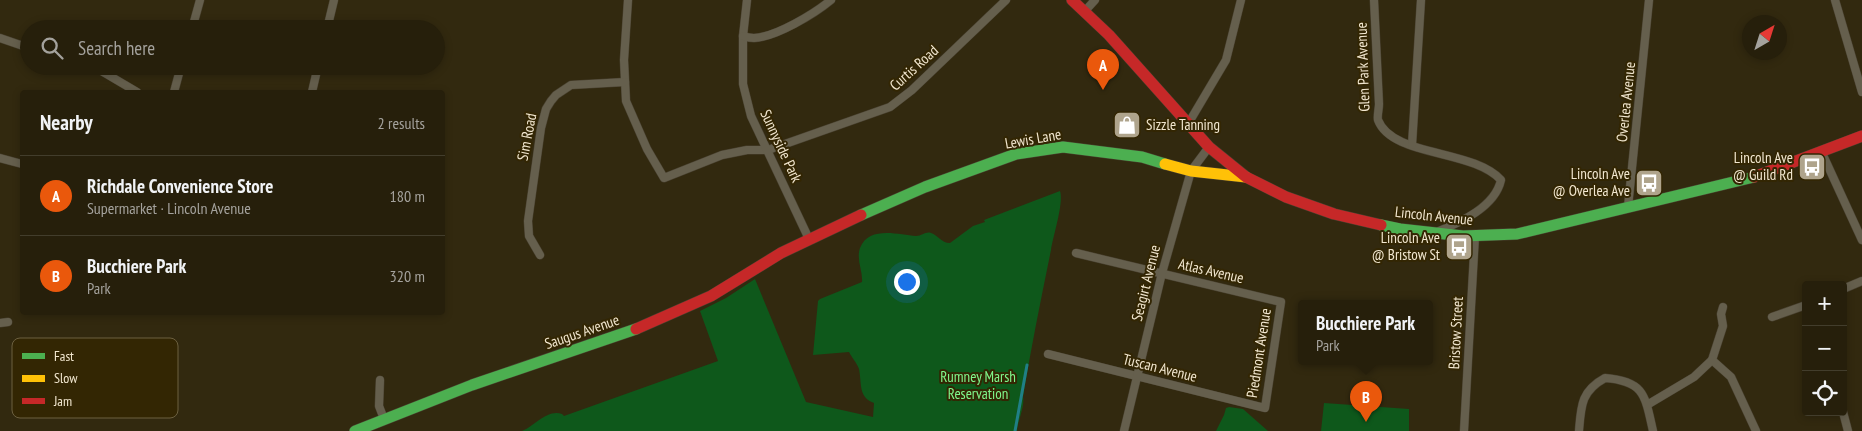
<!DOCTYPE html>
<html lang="en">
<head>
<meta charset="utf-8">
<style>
	:root { --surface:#261f0b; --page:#322c19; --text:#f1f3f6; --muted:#a4a29d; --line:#423d2c; --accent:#ea580c }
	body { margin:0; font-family:"PT Sans Narrow",sans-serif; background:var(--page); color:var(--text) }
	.controls { position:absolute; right:15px; bottom:15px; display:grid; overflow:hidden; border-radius:5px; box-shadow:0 2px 8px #0003 }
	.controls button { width:45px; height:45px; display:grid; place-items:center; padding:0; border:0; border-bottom:1px solid var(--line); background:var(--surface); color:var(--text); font:25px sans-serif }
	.compass { position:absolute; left:1742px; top:15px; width:45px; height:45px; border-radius:50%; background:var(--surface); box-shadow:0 2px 8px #0003; rotate:39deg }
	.you { position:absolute; left:906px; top:281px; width:18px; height:18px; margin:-12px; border:4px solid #fff; border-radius:50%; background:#1a73e8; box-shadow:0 0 0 8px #1a73e833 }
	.badge { display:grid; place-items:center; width:32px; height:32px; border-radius:50%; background:var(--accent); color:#fff; font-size:16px; font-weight:700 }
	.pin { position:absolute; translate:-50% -41px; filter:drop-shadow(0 1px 2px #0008) }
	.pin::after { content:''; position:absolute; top:26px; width:18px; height:15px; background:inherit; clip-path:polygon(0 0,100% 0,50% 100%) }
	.popup { position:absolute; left:1298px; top:300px; width:135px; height:65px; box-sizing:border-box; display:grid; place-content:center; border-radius:5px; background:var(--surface); filter:drop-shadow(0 1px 4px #0005); font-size:16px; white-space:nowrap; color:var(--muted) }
	.popup b { font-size:19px; color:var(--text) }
	.popup::after { content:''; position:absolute; left:50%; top:100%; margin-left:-10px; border:10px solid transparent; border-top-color:var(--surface) }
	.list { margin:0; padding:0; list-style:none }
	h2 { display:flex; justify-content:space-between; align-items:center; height:65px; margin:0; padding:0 20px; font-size:21px }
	h2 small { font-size:16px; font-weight:400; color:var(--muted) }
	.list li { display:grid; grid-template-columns:32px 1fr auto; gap:15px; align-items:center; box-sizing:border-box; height:80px; padding:0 20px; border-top:1px solid var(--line) }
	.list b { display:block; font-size:19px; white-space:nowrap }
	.list p { margin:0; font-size:16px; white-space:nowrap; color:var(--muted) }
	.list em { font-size:16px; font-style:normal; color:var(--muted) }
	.icon { flex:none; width:28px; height:28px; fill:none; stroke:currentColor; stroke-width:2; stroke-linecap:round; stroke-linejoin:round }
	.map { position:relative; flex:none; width:1862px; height:431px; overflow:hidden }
	.search { position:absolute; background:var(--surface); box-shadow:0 2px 8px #0003; left:20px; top:20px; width:425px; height:55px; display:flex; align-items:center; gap:12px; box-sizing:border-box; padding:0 18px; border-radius:28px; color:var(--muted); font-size:19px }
	.panel { position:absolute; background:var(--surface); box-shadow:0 2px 8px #0003; left:20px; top:90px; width:425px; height:225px; border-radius:5px }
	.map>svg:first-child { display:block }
	.green { fill:#0e581b }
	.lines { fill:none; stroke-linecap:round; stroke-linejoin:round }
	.stream { stroke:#207f86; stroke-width:3 }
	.street-casing { stroke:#494130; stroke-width:9 }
	.fast-casing { stroke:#494130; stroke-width:12 }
	.slow-casing { stroke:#494130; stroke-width:12 }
	.jam-casing { stroke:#494130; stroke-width:12 }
	.street { stroke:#655f4d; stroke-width:8 }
	.fast { stroke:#4caf50; stroke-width:11 }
	.slow { stroke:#ffc107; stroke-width:11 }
	.jam { stroke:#c62828; stroke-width:11 }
	.labels { text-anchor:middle; stroke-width:4; stroke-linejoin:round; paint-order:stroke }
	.street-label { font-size:15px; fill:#f2e7d0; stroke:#332603 }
	.poi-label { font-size:15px; fill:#f2e7d0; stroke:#332603; text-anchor:end }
	.park-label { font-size:15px; fill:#7ff78c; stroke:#332603 }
	.key { fill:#332603; stroke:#6c6040; stroke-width:1 }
	.key-label { font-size:14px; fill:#f2e7d0 }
</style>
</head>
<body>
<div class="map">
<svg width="1862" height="431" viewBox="0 0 1862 431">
	<rect width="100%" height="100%" fill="#32290f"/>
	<g class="green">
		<path d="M1060,191C1064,203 1053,236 1051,250C1041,299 1031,348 1023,397C1025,406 1018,420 1017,431H522C535,426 547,409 562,414L564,416L718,361L700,311L726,298L755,279L806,402L873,417L874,403C858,397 862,384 859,369C857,363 852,358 849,352L813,355L818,301L820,299L862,282C863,271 856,260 860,248C869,225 899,235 916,236C922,236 926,231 931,233C938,235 941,243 950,243L973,226L985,222L984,220Z"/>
		<path d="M1324,403L1409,409V431H1321Z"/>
		<path d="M1229,407L1243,409L1268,431H1216L1224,415L1226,408Z"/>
	</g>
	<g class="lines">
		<path class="stream" d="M1015,431L1027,365"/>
		<g class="street-casing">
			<g id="street">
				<path d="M628,0L624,60L626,101L647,149L664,178L722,155L747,150H768L890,107L912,90L1006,0"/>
				<path d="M747,0L743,36V84L751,116L809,239"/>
				<path d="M1374,0L1379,104C1379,109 1377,116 1378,120C1392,157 1473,149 1501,180C1495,207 1461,222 1437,232"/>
				<path d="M1835,0L1862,92"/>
				<path d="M1084,12L1095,0"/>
				<path d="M192,29L200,0"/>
				<path d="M327,29L334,0"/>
				<path d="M743,36C746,37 751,38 754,38C776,37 814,14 831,0"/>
				<path d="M0,38L29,48"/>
				<path d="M93,66L137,92"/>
				<path d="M174,92L181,66"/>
				<path d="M312,92L318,66"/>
				<path d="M1188,124L1226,60L1241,0"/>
				<path d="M1412,145L1421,0"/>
				<path d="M1822,153L1862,240"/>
				<path d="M0,158L22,164"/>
				<path d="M1628,207L1649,0"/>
				<path d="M540,255L529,236L528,221L541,128L546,109L551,101L556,95L571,85L625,82"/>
				<path d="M1843,289L1862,281"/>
				<path d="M1772,317L1806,305"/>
				<path d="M0,323L8,322"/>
				<path d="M1048,354L1265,408L1281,302L1076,253"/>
				<path d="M1712,360L1723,326L1721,314L1723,307"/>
				<path d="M380,380L379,406L384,419"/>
				<path d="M1647,405L1694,377L1712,360L1731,377L1756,431"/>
				<path d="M1843,412L1848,431"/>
				<path d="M1124,431L1162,273L1191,171L1209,147"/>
				<path d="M1464,431L1475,236"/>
				<path d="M1579,431C1581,406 1581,391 1605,378C1645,381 1645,396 1653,431"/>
			</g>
		</g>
		<g class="fast-casing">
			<g id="fast">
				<path d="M861,215L925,187L1016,154L1063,147L1142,157L1165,164"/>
				<path d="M1381,225L1400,229L1463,236L1517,234L1754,177"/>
				<path d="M355,431L472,385L636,329"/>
			</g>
		</g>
		<g class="slow-casing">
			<path id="slow" d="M1165,164L1191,171L1246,177"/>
		</g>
		<g class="jam-casing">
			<g id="jam">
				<path d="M1072,0L1109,35L1209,147L1246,177L1286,197L1334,214L1381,225"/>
				<path d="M1754,177L1862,136"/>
				<path d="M636,329L711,296L781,253L861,215"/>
			</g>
		</g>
		<use href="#street" class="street"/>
		<use href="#fast" class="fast"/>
		<use href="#slow" class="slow"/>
		<use href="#jam" class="jam"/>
	</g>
	<defs>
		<g id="shop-square" transform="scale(1.4375)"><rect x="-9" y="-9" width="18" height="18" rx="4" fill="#afa48c" stroke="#332603"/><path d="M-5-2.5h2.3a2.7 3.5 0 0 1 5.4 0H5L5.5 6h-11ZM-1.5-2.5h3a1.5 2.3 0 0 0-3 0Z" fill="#fff"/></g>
		<g id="bus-square" transform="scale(1.4375)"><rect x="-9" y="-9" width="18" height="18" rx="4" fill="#afa48c" stroke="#332603"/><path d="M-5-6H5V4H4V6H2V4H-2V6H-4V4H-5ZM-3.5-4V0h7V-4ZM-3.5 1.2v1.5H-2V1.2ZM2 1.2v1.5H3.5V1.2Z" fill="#fff"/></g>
	</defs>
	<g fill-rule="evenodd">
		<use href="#shop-square" x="1127" y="125"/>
		<use href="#bus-square" x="1812" y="167"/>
		<use href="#bus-square" x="1649" y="183"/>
		<use href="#bus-square" x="1459" y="247"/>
	</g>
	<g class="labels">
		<g class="street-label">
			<text transform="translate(1363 67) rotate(-92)" y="5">Glen Park Avenue</text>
			<text transform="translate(914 68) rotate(-42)" y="5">Curtis Road</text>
			<text transform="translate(1626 102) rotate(-84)" y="5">Overlea Avenue</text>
			<text transform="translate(527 137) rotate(-79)" y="5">Sim Road</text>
			<text transform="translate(1033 139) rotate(-10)" y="5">Lewis Lane</text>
			<text transform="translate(781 146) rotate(65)" y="5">Sunnyside Park</text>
			<text transform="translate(1434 216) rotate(6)" y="5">Lincoln Avenue</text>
			<text transform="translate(1211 271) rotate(13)" y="5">Atlas Avenue</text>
			<text transform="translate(1146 283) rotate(-76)" y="5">Seagirt Avenue</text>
			<text transform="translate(582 332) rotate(-19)" y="5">Saugus Avenue</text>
			<text transform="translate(1456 333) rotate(-87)" y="5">Bristow Street</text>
			<text transform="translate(1259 353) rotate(-81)" y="5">Piedmont Avenue</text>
			<text transform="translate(1160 368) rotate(14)" y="5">Tuscan Avenue</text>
		</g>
		<g class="poi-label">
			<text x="1146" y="130" text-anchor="start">Sizzle Tanning</text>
			<text x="1793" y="163">Lincoln Ave<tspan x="1793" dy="17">@ Guild Rd</tspan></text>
			<text x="1630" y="179">Lincoln Ave<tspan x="1630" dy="17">@ Overlea Ave</tspan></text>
			<text x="1440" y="243">Lincoln Ave<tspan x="1440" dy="17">@ Bristow St</tspan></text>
		</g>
		<g class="park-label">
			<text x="978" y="382">Rumney Marsh<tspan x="978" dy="17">Reservation</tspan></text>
		</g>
	</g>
	<rect x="12" y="338" width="166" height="80" rx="8" class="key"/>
	<rect x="22" y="353" width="23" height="6" fill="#4caf50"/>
	<rect x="22" y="375" width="23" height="7" fill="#ffc107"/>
	<rect x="22" y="398" width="23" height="6" fill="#c62828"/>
	<g class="key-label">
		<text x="54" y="361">Fast</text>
		<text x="54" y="383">Slow</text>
		<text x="54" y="406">Jam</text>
	</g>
</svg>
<div class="controls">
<button>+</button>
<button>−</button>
<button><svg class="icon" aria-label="locate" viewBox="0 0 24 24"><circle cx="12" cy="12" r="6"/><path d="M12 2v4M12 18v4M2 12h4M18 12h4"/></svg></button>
</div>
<svg class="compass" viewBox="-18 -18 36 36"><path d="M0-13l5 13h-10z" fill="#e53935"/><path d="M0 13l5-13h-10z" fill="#a4a29d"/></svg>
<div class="you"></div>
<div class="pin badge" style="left:1103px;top:90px">A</div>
<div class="pin badge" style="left:1366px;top:422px">B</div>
<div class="popup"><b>Bucchiere Park</b>Park</div>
<div class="search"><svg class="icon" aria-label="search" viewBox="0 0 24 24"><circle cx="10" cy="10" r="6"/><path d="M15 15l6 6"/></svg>Search here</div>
<section class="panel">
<h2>Nearby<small>2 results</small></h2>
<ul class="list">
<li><span class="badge">A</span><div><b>Richdale Convenience Store</b><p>Supermarket · Lincoln Avenue</p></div><em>180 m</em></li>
<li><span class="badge">B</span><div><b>Bucchiere Park</b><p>Park</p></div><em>320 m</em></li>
</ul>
</section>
</div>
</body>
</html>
